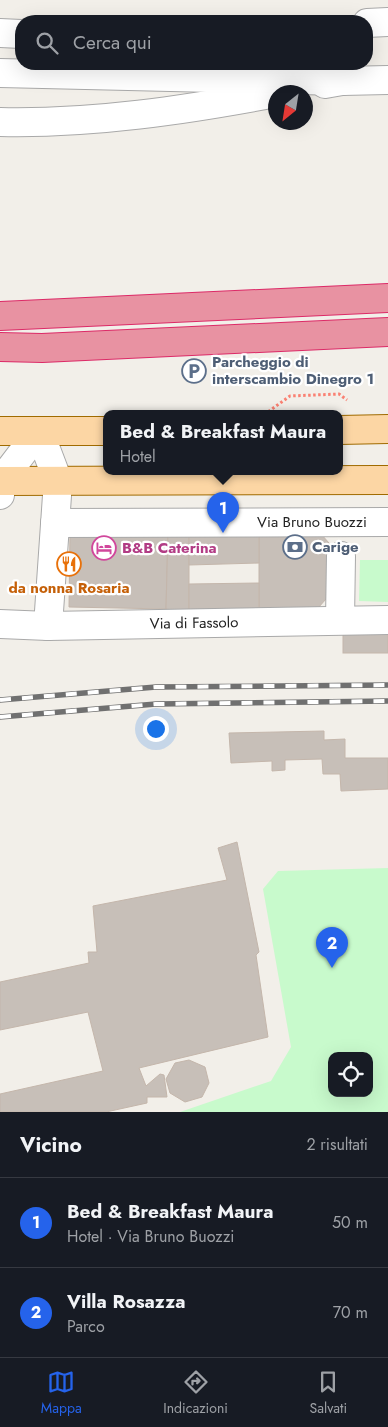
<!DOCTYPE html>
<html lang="it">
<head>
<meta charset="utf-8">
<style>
	:root { --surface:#171b24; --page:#20242c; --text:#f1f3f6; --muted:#9ea1a6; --line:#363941; --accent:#2563eb }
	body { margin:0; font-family:Jost,sans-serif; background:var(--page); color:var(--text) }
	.controls { position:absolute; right:15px; bottom:15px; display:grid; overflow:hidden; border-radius:10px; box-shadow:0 5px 20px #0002 }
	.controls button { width:45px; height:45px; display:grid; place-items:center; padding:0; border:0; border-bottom:1px solid var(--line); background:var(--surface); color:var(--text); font:25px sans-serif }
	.compass { position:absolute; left:268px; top:85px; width:45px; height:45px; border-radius:50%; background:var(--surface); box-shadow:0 5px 20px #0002; rotate:210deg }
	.you { position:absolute; left:155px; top:728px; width:18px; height:18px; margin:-12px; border:4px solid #fff; border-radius:50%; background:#1a73e8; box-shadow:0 0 0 8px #1a73e833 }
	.badge { display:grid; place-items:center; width:32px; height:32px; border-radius:50%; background:var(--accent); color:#fff; font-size:16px; font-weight:700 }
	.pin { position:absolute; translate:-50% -41px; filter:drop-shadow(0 1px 2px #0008) }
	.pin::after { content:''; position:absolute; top:26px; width:18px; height:15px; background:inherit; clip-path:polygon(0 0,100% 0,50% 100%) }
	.popup { position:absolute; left:103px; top:410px; width:240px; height:65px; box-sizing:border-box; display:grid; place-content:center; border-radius:10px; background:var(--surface); filter:drop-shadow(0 1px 4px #0005); font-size:16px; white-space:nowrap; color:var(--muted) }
	.popup b { font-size:19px; color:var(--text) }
	.popup::after { content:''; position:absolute; left:50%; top:100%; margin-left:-10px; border:10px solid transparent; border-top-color:var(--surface) }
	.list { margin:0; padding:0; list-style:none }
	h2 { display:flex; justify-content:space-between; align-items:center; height:65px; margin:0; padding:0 20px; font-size:21px }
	h2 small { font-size:16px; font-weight:400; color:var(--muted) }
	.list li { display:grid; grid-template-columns:32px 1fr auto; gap:15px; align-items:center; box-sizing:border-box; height:90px; padding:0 20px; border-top:1px solid var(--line) }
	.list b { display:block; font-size:19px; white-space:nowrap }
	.list p { margin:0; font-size:16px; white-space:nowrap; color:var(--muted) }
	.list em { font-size:16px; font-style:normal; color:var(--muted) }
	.icon { flex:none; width:28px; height:28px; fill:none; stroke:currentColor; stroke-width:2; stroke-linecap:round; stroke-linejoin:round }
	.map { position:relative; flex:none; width:388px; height:1112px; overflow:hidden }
	.search { position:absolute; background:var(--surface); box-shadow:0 5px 20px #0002; left:15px; right:15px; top:15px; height:55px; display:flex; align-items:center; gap:12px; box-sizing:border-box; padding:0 18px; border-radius:20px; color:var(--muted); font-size:19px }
	.sheet { height:245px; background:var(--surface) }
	nav { display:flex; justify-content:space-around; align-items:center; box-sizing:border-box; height:70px; border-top:1px solid var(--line); background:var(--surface); font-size:14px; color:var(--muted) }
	nav a { display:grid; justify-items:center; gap:2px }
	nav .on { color:var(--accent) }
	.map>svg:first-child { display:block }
	.park { fill:#c8facc; fill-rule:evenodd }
	.building { fill:#c7bfb8; stroke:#c4b6ab }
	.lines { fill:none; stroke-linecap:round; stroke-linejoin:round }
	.minor-casing { stroke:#a9a9a9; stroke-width:30 }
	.major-casing { stroke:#a06b00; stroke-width:30 }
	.highway-casing { stroke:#dc2a67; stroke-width:30 }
	.path { stroke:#fa8072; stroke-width:3; stroke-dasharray:2.5 2.5; stroke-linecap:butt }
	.minor { stroke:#fff; stroke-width:28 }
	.major { stroke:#fcd6a4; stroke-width:28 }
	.highway { stroke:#e892a2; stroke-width:28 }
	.rail-casing { stroke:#707070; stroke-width:5.5 }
	.rail { stroke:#fff; stroke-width:4; stroke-dasharray:11; stroke-linecap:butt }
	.labels { text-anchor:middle; stroke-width:4.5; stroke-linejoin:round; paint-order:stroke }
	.service-label { font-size:15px; font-weight:bold; fill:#4e5e75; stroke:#fff; text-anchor:start }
	.street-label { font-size:15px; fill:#222; stroke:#fff }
	.hotel-label { font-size:15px; font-weight:bold; fill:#b23c85; stroke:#fff; text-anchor:start }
	.food-label { font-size:15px; font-weight:bold; fill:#c56008; stroke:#fff }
</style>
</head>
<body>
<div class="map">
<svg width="388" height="1112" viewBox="0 0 388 1112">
	<rect width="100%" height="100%" fill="#f2efe9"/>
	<g class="park">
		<path d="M360,560H388V602L359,601Z"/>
		<path d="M388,868V1112H180L271,1081L291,1047L263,889L278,871ZM332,1056H369V1093H332Z"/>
	</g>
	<g class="building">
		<path d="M70,531L168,533L166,609L69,607Z"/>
		<path d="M168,533L189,535V613L166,609Z"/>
		<path d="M321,534L329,543L334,558L333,588L326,599L318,608L259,612V535Z"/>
		<path d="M189,535H259V563L189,565Z"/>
		<path d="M259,583V612L189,613V584Z"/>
		<rect x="343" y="631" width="45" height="22"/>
		<path d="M324,731V740L345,739V758H388V789L341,791L340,774H323L322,759L285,760V770L272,771V761L231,763L229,733Z"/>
		<path d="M237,842L259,952L256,955L268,1037L139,1068L146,1086L160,1074L164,1075L167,1097H147V1103L106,1112H0V1094L103,1071L88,1012L0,1030V982L89,963L88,952H97L93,906L227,880L218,848Z"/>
		<path d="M189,1060L205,1067L209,1083L202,1097L185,1102L170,1093L166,1079L175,1063Z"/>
	</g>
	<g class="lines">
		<g class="minor-casing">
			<g id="minor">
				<path d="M367,23L388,22"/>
				<path d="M0,33L21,34"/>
				<path d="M0,73L342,81"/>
				<path d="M325,84L342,81L388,80"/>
				<path d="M0,122C93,124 185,110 276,93"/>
				<path d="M39,431L58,481L48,626"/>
				<path d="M0,495L1,481L39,431"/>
				<path d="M55,523L388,522"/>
				<path d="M340,620L341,556"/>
				<path d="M0,624L48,626L388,620"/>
			</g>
		</g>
		<g class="major-casing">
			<g id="major">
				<path d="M339,430L388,429"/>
				<path d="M0,431H107"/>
				<path d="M0,481L388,480"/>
			</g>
		</g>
		<g class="highway-casing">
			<g id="highway">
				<path d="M0,316L388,298"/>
				<path d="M0,347L42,348L388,332"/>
			</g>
		</g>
		<path class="path" d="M129,412L265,414L290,396L339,394L347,400"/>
		<use href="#minor" class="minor"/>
		<use href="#major" class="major"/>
		<use href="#highway" class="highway"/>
		<g class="rail-casing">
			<g id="rail">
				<path d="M0,700L156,687L388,685"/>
				<path d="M0,717L156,704L388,701"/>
			</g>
		</g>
		<use href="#rail" class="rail"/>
	</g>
	<defs>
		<g id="parking-ring" transform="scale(1.25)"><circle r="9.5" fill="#fff" stroke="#5c6f8a" stroke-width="1.5"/><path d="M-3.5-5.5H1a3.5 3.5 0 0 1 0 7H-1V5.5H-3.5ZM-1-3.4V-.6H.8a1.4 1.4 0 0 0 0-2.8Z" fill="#5c6f8a"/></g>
		<g id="bank-ring" transform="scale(1.25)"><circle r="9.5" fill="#fff" stroke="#5c6f8a" stroke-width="1.5"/><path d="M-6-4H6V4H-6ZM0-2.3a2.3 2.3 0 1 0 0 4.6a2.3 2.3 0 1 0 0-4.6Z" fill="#5c6f8a"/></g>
		<g id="hotel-ring" transform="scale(1.25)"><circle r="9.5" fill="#fff" stroke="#d1479c" stroke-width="1.5"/><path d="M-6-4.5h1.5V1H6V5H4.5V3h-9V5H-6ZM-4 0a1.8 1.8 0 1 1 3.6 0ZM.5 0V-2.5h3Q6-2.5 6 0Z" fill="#d1479c"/></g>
		<g id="restaurant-ring" transform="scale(1.25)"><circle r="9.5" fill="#fff" stroke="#e8710a" stroke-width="1.5"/><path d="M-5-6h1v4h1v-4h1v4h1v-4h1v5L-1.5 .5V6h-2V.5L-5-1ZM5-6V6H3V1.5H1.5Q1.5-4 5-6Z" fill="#e8710a"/></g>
	</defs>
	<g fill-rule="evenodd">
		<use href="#parking-ring" x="194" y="371"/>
		<use href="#bank-ring" x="295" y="547"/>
		<use href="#hotel-ring" x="104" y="548"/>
		<use href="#restaurant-ring" x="69" y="564"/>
	</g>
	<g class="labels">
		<g class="service-label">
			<text x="212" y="367">Parcheggio di<tspan x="212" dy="17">interscambio Dinegro 1</tspan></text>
			<text x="312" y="552">Carige</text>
		</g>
		<g class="street-label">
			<text x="312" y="527">Via Bruno Buozzi</text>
			<text transform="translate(194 623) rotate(-1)" y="5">Via di Fassolo</text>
		</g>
		<g class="hotel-label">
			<text x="122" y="553">B&amp;B Caterina</text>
		</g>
		<g class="food-label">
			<text x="69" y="593">da nonna Rosaria</text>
		</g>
	</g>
</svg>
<div class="controls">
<button><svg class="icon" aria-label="locate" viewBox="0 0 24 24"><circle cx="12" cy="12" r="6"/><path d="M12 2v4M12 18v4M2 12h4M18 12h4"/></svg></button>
</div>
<svg class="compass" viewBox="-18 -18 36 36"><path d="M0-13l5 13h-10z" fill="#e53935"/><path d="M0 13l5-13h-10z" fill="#9ea1a6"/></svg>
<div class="you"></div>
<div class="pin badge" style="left:223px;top:533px">1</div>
<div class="popup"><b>Bed &amp; Breakfast Maura</b>Hotel</div>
<div class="pin badge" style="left:332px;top:968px">2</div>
<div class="search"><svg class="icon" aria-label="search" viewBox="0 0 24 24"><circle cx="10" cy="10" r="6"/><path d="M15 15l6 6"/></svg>Cerca qui</div>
</div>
<section class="sheet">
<h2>Vicino<small>2 risultati</small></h2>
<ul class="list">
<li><span class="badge">1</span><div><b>Bed &amp; Breakfast Maura</b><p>Hotel · Via Bruno Buozzi</p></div><em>50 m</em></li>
<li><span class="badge">2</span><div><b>Villa Rosazza</b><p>Parco</p></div><em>70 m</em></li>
</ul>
</section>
<nav>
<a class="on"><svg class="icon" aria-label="map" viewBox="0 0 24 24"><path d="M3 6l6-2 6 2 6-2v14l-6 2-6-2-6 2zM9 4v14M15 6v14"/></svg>Mappa</a>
<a><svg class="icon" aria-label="directions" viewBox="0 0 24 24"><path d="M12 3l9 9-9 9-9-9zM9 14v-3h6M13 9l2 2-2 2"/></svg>Indicazioni</a>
<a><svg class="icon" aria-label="saved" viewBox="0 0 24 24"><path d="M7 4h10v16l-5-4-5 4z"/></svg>Salvati</a>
</nav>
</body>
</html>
